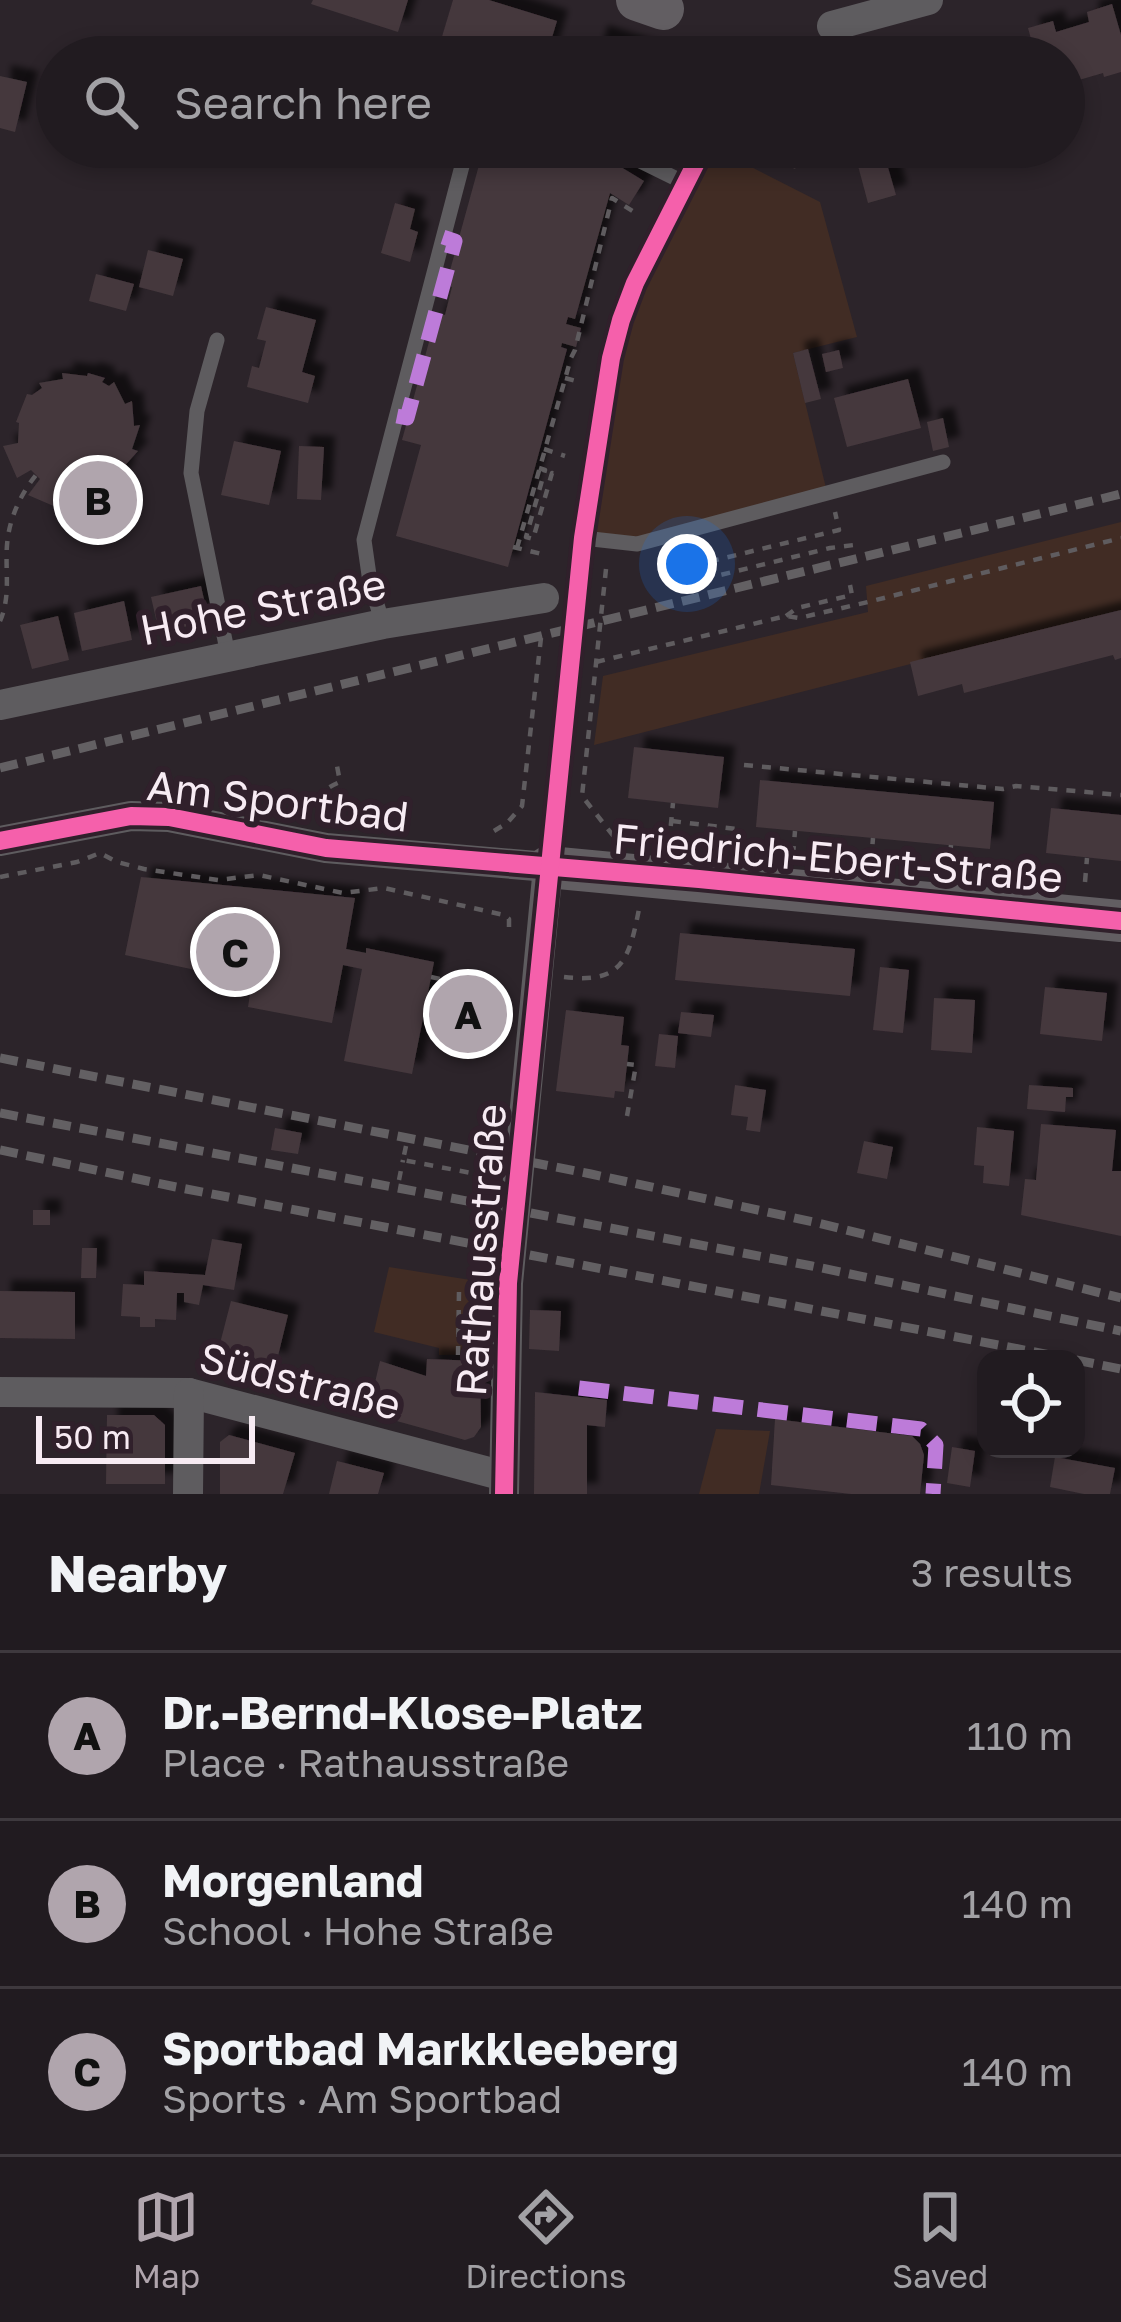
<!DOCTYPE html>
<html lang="en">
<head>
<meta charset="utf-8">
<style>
	:root { --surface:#211b20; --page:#2d282d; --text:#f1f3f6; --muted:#a2a1a5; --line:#3e393e; --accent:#b0a5ad }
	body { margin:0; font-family:"Golos Text",sans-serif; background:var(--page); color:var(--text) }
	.controls { position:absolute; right:36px; bottom:36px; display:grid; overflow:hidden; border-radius:24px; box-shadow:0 6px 18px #0003 }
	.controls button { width:108px; height:108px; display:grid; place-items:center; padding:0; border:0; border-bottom:3px solid var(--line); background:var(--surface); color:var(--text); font:60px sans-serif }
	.scale { position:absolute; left:36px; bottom:30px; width:219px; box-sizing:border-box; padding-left:12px; border:6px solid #f7ebf3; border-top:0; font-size:33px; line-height:42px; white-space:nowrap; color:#f7ebf3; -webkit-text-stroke:9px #30202b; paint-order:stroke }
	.you { position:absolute; left:687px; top:564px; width:42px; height:42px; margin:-30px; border:9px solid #fff; border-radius:50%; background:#1a73e8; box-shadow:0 0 0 18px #1a73e833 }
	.badge { display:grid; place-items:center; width:78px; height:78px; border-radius:50%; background:var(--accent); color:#111; font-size:39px; font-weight:700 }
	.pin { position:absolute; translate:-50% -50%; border:6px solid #fff; box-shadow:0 3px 12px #0006 }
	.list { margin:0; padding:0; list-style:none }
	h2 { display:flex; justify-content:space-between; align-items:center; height:156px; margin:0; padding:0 48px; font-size:51px }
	h2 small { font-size:39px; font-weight:400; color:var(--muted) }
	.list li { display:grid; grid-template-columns:78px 1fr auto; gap:36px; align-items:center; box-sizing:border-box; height:168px; padding:0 48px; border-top:3px solid var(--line) }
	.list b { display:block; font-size:45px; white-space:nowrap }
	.list p { margin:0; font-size:39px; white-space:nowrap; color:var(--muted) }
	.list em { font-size:39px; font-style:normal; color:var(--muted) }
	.icon { flex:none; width:66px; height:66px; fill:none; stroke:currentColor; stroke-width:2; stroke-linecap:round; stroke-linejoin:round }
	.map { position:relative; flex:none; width:1121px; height:1494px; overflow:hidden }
	.search { position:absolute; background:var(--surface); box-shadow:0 6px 18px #0003; left:36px; right:36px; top:36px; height:132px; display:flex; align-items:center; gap:30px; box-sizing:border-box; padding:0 42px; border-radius:66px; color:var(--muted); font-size:45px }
	.sheet { height:660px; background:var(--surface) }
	nav { display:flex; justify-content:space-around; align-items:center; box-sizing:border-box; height:168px; border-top:3px solid var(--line); background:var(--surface); font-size:33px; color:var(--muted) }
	nav a { display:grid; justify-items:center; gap:6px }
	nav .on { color:var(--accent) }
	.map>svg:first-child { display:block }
	.green { fill:#412c24 }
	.building { fill:#45383d; filter:url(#shadow) }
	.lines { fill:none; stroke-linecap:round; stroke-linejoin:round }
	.path { stroke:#5f5c5f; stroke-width:4.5; stroke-dasharray:9 9; stroke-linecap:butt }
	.lane { stroke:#5e5c5f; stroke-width:15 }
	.street { stroke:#5e5c5f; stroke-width:30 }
	.secondary { stroke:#625e62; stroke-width:42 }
	.rail { stroke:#636063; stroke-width:9; stroke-dasharray:18 9; stroke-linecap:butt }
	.quiet { stroke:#bd7bd9; stroke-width:15; stroke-dasharray:30 15; stroke-linecap:butt }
	.cycleway-casing { stroke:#30202b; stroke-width:26 }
	.cycleway { stroke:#f560ab; stroke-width:18 }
	.labels { text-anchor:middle; stroke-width:12; stroke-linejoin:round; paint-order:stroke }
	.street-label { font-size:42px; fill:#f7ebf3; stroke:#30202b }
</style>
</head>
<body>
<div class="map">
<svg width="1121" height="1494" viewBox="0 0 1121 1494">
	<defs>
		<filter id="shadow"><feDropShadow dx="11" dy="-11" stdDeviation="3" flood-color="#0009"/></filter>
	</defs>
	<rect width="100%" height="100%" fill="#2c242a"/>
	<g class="green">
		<path d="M704,147H712L820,202L857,337L793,353L827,492L637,544L583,538L611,358L621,320L635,283Z"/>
		<path d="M1121,522V610L594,745L603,676L868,612L866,586Z"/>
		<path d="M389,1267L483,1282L508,1283L505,1354L439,1355V1348L374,1332Z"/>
		<path d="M716,1429L770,1431L759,1494H699Z"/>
	</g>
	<g class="building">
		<path d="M313,0H408L398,32L311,4Z"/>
		<path d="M453,0H489L557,21L546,57H503L479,50L477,57H469L454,52L456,45L441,40Z"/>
		<path d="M1112,4L1121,35V72L1104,77L1103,73L1072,82L1073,86L1064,88V57H1036L1028,28L1053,21L1056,32L1089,22L1087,12Z"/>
		<path d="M597,36L660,56L659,57H591Z"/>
		<path d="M0,76L27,82L15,132L0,128Z"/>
		<path d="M484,147H554L616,164L644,181L629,205L610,193L575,319L568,317L566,324L581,328L576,347L562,343L561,347L567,349L508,567L396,536L421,445L402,440L437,313L445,315L452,287L446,285Z"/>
		<path d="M751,147H806L795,169Z"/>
		<path d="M853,147H882L896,195L868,203Z"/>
		<path d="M395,203L415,209L410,229L418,232L410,262L381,253Z"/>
		<path d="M148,250L183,259L173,296L139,287Z"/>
		<path d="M96,274L134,284L126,311L89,301Z"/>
		<path d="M266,307L316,320L302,372L315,376L308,403L247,387L252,366L259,368L266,341L257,339Z"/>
		<path d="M808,349L821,399L805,403L793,353Z"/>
		<path d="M839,350L843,368L826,372L822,354Z"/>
		<path d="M62,373L87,376L88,373L105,378L102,382L109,386L114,382L125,404L132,401L134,426L140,425L132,449L138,451L121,470L124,474L99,492L96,487L67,490L63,510L28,495L40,479L31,470L17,478L3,446L18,443L19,423L16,422L27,394L32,395L42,388L39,383L63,379Z"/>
		<path d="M908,379L921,428L847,447L834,398Z"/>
		<path d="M943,418L949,447L933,451L927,422Z"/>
		<path d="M234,441L281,451L269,505L221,495Z"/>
		<path d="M299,446L324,447L321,500L297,499Z"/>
		<path d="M201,586L207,613L196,615L198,624L159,632L151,597Z"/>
		<path d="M124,601L132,640L82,651L74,613Z"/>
		<path d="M1121,610V658L1115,660L1113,655L964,693L962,684L918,696L910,662Z"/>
		<path d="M58,616L69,660L32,669L20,625Z"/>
		<path d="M634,747L724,757L718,808L628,798Z"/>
		<path d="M760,780L994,802L990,849L756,827Z"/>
		<path d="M1051,808L1121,815V861L1046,853Z"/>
		<path d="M141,877L355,898L346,949L366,953V948L434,962L412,1074L344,1061L362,969L343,965L332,1023L248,1007L252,982L125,955Z"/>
		<path d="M680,933L855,949L850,996L675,980Z"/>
		<path d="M880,967L909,970L903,1033L873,1030Z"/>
		<path d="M1045,987L1107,993L1102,1041L1040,1034Z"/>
		<path d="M934,998L975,1000L972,1053L931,1050Z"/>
		<path d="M566,1010L624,1017L621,1045L629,1046L624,1092L615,1091L614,1098L556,1091Z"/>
		<path d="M681,1012L714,1015L711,1037L678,1033Z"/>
		<path d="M659,1034L678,1036L675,1068L655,1066Z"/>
		<path d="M735,1085L766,1090L760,1132L746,1130L748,1117L731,1115Z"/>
		<path d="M1029,1085L1073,1088V1097H1066L1065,1112L1027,1109Z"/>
		<path d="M1041,1124L1116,1130L1112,1171H1121V1236L1021,1215L1025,1179L1036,1180Z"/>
		<path d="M977,1127L1014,1131L1009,1186L983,1183L984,1166L974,1165Z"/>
		<path d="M275,1128L302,1133L298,1154L271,1150Z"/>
		<path d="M864,1141L893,1147L887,1179L857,1173Z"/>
		<rect x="33" y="1210" width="17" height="15"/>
		<path d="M212,1239L242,1244L234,1290L203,1285L199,1305L184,1302V1293H177L176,1320L155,1319V1327H140V1317L121,1316L123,1284L144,1285V1271L205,1275Z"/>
		<path d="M82,1248H97L96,1278H81Z"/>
		<path d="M0,1291L75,1292V1339L0,1338Z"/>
		<path d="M231,1301L288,1315L276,1364L240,1355L237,1365L216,1359Z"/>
		<path d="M530,1310L561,1311L559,1351L529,1349Z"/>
		<path d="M427,1359L480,1361L481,1427L474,1437L465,1440L368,1413L380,1361L426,1376Z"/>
		<path d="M535,1392L607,1400L605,1427L587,1425V1494H534Z"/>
		<path d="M107,1415H154L165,1425V1484H106Z"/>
		<path d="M775,1419L912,1436L920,1444L924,1455L920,1494H851L771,1485Z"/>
		<path d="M229,1435L295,1453L283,1494H220V1442Z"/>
		<path d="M952,1447L975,1451L970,1487L947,1483Z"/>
		<path d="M1055,1457L1115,1468L1110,1494H1084L1050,1487Z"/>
		<path d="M337,1461L384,1473L378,1494H329Z"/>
	</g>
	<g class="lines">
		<g class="path">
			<path d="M565,378L580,382"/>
			<path d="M544,449L565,456"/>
			<path d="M539,468L545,470L526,537L533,539L552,473L561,477"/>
			<path d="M513,547L546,555"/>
			<path d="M517,548L571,358L575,350L612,198L634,212"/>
			<path d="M671,557L680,585L830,548L854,545"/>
			<path d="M606,569L582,796L615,838"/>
			<path d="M675,570L839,530L835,512"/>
			<path d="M786,616L797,608L852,595L850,585"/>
			<path d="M0,621C11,596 5,572 7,545C9,519 20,495 36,475"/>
			<path d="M596,662L786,616L799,618L868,602L1121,538"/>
			<path d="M744,765L1003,789L1016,786L1121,795"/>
			<path d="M319,819C317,798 320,790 340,782L337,766"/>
			<path d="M672,821L736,829"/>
			<path d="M494,831L507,823L522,806L542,629"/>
			<path d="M669,844L673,803"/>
			<path d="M793,855L795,831"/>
			<path d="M871,862L873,838"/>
			<path d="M949,870L951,845"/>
			<path d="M0,877L77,862L100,853L117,862L144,869L218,880L259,875L343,893L384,888L504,915L509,919V936"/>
			<path d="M1085,882L1087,858"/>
			<path d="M431,977L506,993"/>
			<path d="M564,977C622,984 629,960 639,909"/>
			<path d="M627,1116L636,1065L627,1064"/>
			<path d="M406,1146L403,1160L487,1176"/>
			<path d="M399,1180L403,1160"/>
			<path d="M458,1355L459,1291"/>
		</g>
		<g class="lane">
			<path d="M603,147L620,151L685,183"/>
			<path d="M217,340L197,411L191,473L228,655"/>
			<path d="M583,538L637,544L943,462"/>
			<path d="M383,624L370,582L364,540L467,147"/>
		</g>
		<g class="street">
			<path d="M832,26L928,0"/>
			<path d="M0,705L383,624L544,598"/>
			<path d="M0,841L131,816L169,817L326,848L548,867L508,1283L504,1494"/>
			<path d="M0,1392L189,1393L504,1476"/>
			<path d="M188,1494L189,1393"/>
		</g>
		<g class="secondary">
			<path d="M637,0L663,9"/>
			<path d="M548,867L1121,921"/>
		</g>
		<g class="rail">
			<path d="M0,768L1121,494"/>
			<path d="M0,1058L591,1174L818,1223L1121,1298"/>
			<path d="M0,1113L812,1266L1121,1331"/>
			<path d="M0,1150L176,1187L1071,1359"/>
			<path d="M1076,1360L1121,1369"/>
		</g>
		<g class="quiet">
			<path d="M397,416L407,418L455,241L443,237"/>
			<path d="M579,1388L921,1429L936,1445L933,1494"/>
		</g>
		<g class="cycleway-casing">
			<g id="cycleway">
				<path d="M0,841L131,816L169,817L326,848L699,879L1121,921"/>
				<path d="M504,1494L508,1283L583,538L611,358L621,320L635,283L704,147"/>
			</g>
		</g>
		<use href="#cycleway" class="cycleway"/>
	</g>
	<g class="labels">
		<g class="street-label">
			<text transform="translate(263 607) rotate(-11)" y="15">Hohe Straße</text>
			<text transform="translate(278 801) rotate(7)" y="15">Am Sportbad</text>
			<text transform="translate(838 858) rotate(5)" y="15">Friedrich-Ebert-Straße</text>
			<text transform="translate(481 1250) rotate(-86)" y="15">Rathausstraße</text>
			<text transform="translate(300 1381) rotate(14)" y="15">Südstraße</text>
		</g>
	</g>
</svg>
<div class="controls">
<button><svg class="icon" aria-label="locate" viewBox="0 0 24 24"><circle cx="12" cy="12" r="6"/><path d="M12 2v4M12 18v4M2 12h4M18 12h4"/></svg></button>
</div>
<div class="scale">50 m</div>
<div class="you"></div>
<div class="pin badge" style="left:468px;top:1014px">A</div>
<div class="pin badge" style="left:98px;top:500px">B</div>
<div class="pin badge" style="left:235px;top:952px">C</div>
<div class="search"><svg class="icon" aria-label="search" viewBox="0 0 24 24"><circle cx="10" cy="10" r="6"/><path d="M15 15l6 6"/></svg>Search here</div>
</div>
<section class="sheet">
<h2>Nearby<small>3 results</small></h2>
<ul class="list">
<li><span class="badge">A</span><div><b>Dr.-Bernd-Klose-Platz</b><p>Place · Rathausstraße</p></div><em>110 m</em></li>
<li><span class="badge">B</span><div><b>Morgenland</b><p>School · Hohe Straße</p></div><em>140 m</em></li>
<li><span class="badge">C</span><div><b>Sportbad Markkleeberg</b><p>Sports · Am Sportbad</p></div><em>140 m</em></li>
</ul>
</section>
<nav>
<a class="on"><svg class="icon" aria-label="map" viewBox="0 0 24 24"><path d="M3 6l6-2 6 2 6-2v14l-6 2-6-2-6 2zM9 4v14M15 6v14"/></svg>Map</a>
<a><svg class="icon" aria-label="directions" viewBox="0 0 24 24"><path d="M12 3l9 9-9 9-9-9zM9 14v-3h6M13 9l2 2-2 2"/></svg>Directions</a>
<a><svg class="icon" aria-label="saved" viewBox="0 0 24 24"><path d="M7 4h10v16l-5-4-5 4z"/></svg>Saved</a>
</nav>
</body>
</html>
